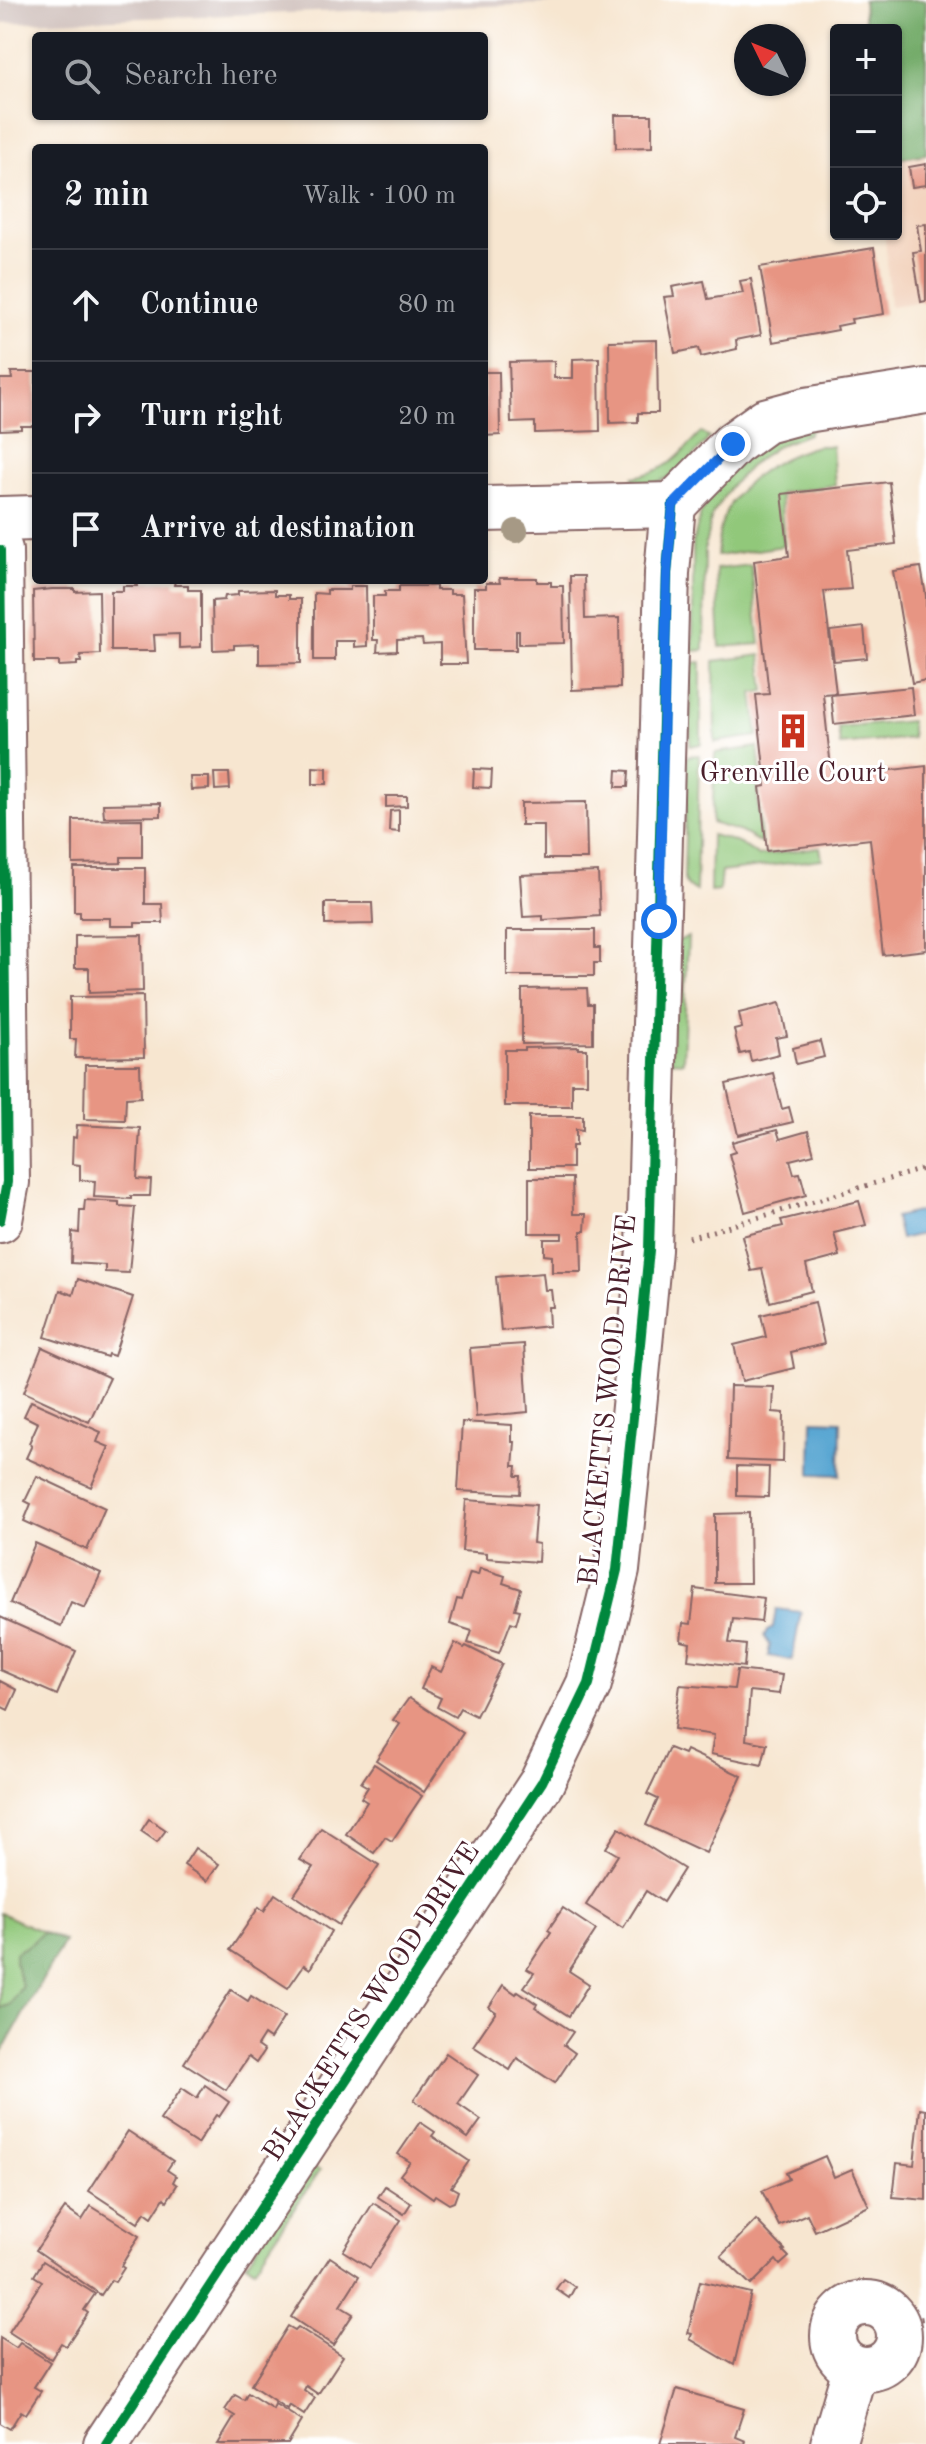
<!DOCTYPE html>
<html lang="en">
<head>
<meta charset="utf-8">
<style>
	:root { --surface:#171b24; --page:#20242c; --text:#f1f3f6; --muted:#9ea1a6; --line:#363941 }
	body { margin:0; font-family:"Old Standard TT",serif; background:var(--page); color:var(--text) }
	.controls { position:absolute; right:24px; top:24px; display:grid; overflow:hidden; border-radius:8px; box-shadow:0 2px 6px #0004 }
	.controls button { width:72px; height:72px; display:grid; place-items:center; padding:0; border:0; border-bottom:2px solid var(--line); background:var(--surface); color:var(--text); font:40px sans-serif }
	.compass { position:absolute; left:734px; top:24px; width:72px; height:72px; border-radius:50%; background:var(--surface); box-shadow:0 2px 6px #0004; rotate:313deg }
	.stop { position:absolute; width:24px; height:24px; margin:-18px; border:6px solid #1a73e8; border-radius:50%; background:#fff }
	.stop.end { background:#1a73e8; border-color:#fff; box-shadow:0 2px 8px #0008 }
	.list { margin:0; padding:0; list-style:none }
	h2 { display:flex; justify-content:space-between; align-items:center; height:104px; margin:0; padding:0 32px; font-size:34px }
	h2 small { font-size:26px; font-weight:400; color:var(--muted) }
	.list li { display:grid; grid-template-columns:52px 1fr auto; gap:24px; align-items:center; box-sizing:border-box; height:112px; padding:0 32px; border-top:2px solid var(--line) }
	.list b { display:block; font-size:30px; white-space:nowrap }
	.list em { font-size:26px; font-style:normal; color:var(--muted) }
	.icon { flex:none; width:44px; height:44px; fill:none; stroke:currentColor; stroke-width:2; stroke-linecap:round; stroke-linejoin:round }
	.map { position:relative; flex:none; width:926px; height:2444px; overflow:hidden }
	.search { position:absolute; background:var(--surface); box-shadow:0 2px 6px #0004; left:32px; top:32px; width:456px; height:88px; display:flex; align-items:center; gap:20px; box-sizing:border-box; padding:0 28px; border-radius:8px; color:var(--muted); font-size:30px }
	.panel { position:absolute; background:var(--surface); box-shadow:0 2px 6px #0004; left:32px; top:144px; width:456px; height:440px; border-radius:8px }
	.map>svg:first-child { display:block }
	.built { fill:#f3d4bf }
	.industrial { fill:#cfc0bb }
	.green { fill:#91c87a; stroke:#6e7452; stroke-width:2 }
	.forest { fill:#74ac6a; stroke:#5f664a; stroke-width:2 }
	.water { fill:#58a6d2; stroke:#51627e; stroke-width:2 }
	.building { fill:#e79583 }
	.lines { fill:none; stroke-linecap:round; stroke-linejoin:round }
	.minor-casing { stroke:#876565; stroke-width:48 }
	.path { stroke:#876565; stroke-width:5; stroke-dasharray:2 6; stroke-linecap:butt }
	.minor { stroke:#fff; stroke-width:44 }
	.cycleway-casing { stroke:#fff; stroke-width:15 }
	.cycleway { stroke:#00873e; stroke-width:10 }
	.tree { fill:#a69985 }
	.route { stroke:#1a73e8; stroke-width:10 }
	.labels { text-anchor:middle; stroke-width:6; stroke-linejoin:round; paint-order:stroke }
	.poi-label { font-size:28px; fill:#4a1f2b; stroke:#fff }
	.street-label { font-size:28px; fill:#4a1f2b; stroke:#fff }
</style>
</head>
<body>
<div class="map">
<svg width="926" height="2444" viewBox="0 0 926 2444">
	<rect width="100%" height="100%" fill="#fff"/>
	<filter id="ink" filterUnits="userSpaceOnUse"><feTurbulence type="fractalNoise" baseFrequency=".0125" numOctaves="2"/><feDisplacementMap in="SourceGraphic" scale="16" xChannelSelector="R" yChannelSelector="G"/><feConvolveMatrix kernelMatrix="1 2 1 2 8 2 1 2 1" color-interpolation-filters="sRGB"/></filter>
	<filter id="wash" filterUnits="userSpaceOnUse"><feTurbulence type="fractalNoise" baseFrequency=".006" numOctaves="4" result="noise"/><feDisplacementMap in="SourceGraphic" scale="32" xChannelSelector="R" yChannelSelector="G"/><feGaussianBlur stdDeviation="1.8" result="paint"/><feColorMatrix in="noise" values="0 0 0 0 0 0 0 0 0 0 0 0 0 0 0 0 0 1.4 0 .05"/><feComposite in="paint" operator="in"/></filter>
	<g filter="url(#wash)">
		<rect width="100%" height="100%" fill="#f7e6d0"/>
		<path class="built" d="M926,154V301L890,306L885,234H896V159Z"/>
		<path class="industrial" d="M0,0H659L0,23Z"/>
		<g class="green">
			<path d="M818,420L808,434L779,445L753,463L731,486L712,515L705,545L704,650L693,651V543L701,513L720,477L742,453Z"/>
			<path d="M701,432L709,438C682,469 677,480 635,487L633,477C668,471 679,457 701,432Z"/>
			<path d="M817,446H832L835,485L780,493L784,546L717,556C718,547 718,538 720,530C730,484 775,458 817,446Z"/>
			<path d="M751,565L760,644L720,647L716,569Z"/>
			<path d="M761,655L765,691L753,693L758,736L715,742L714,661Z"/>
			<path d="M701,662V744L690,746L691,663Z"/>
			<path d="M910,721L912,738L840,745L838,728Z"/>
			<path d="M758,747L762,784L757,786L761,843L741,832L712,823L715,753Z"/>
			<path d="M699,755L696,891L688,887L684,880L687,756Z"/>
			<path d="M711,835C730,839 744,844 758,856L820,847L822,859L721,872L719,891L710,892Z"/>
			<path d="M688,937L683,1062L671,1061L675,942Z"/>
			<path d="M0,1913L43,1932L32,1943L15,1953V1962L22,1986L10,2005L0,2008Z"/>
			<path d="M311,2165L320,2170L254,2269L246,2263Z"/>
		</g>
		<g class="forest">
			<path d="M863,0H926V154L896,159V30H865Z"/>
			<path d="M43,1932L64,1941L0,2056V2008L10,2005L22,1986L15,1962V1953L32,1943Z"/>
		</g>
		<g class="water">
			<path d="M926,1210V1233L900,1239L895,1217Z"/>
			<path d="M812,1420L841,1421L840,1475L811,1474Z"/>
			<path d="M776,1609L801,1612L792,1660L768,1656L770,1645L764,1636L767,1631L773,1628Z"/>
		</g>
		<g id="blocks">
			<g class="building">
				<path d="M615,115H652V147L616,148Z"/>
				<path d="M926,164V185L912,187L909,167Z"/>
				<path d="M926,224V301L921,302L913,252L921,251L917,225Z"/>
				<path d="M874,248L884,314L851,319L852,323L837,326L838,330L773,342L760,267Z"/>
				<path d="M751,279L761,335L736,340L737,349L701,357L699,348L675,353L664,297L674,296L672,287L704,281L708,299L743,293L740,281Z"/>
				<path d="M657,340L658,413H638V422L610,423L609,341Z"/>
				<path d="M599,358L600,431L535,433V422L511,423L509,362L554,361V378H573V359Z"/>
				<path d="M11,372H36V426H21V429L0,430V379H12Z"/>
				<path d="M484,372H499L500,435L484,436Z"/>
				<path d="M889,482L896,544L847,550L851,589L824,591L836,693L823,694L832,777L926,766V950L883,955L870,839L767,851L760,787L766,786L756,695L769,694L754,561L789,556L782,494Z"/>
				<path d="M921,567L926,596V680L912,683L893,571Z"/>
				<path d="M570,576H584L585,619L619,618L620,688L572,690Z"/>
				<path d="M499,578H537V582H551V586H563L564,643L519,644V631H516V650H474V588H486V583H500Z"/>
				<path d="M175,581L174,585H188V590H201V647L179,648V634L154,635L155,651H111V591H123V586H137V582Z"/>
				<path d="M350,586H366L367,646L354,647V641H335V660H314V593L327,594V590H350Z"/>
				<path d="M399,586H436V590H450V594H462L466,664H440V644L423,645L422,639L397,640V651L377,652L378,640H373V596H385V591H399Z"/>
				<path d="M52,589H75V592L99,591L100,654L80,655L81,662H77V665L59,666V662H34L33,591Z"/>
				<path d="M275,590V595H289V599H301V663L259,664V644L234,645V649L213,650L212,601L224,600L225,596L238,595V591Z"/>
				<path d="M864,627L867,658L834,661L830,631Z"/>
				<path d="M911,687L914,715L834,724L831,695Z"/>
				<path d="M313,767L327,768V784H313Z"/>
				<path d="M474,769L492,770L491,788L473,787Z"/>
				<path d="M617,770L629,771L628,787H616Z"/>
				<path d="M214,773H229L230,789L215,790Z"/>
				<path d="M190,777H209V789L191,790Z"/>
				<path d="M386,796H407V806L386,807Z"/>
				<path d="M586,802L587,859H544V825H521V803Z"/>
				<path d="M161,803V816L104,817L103,804Z"/>
				<path d="M399,810V832L389,831L390,811Z"/>
				<path d="M142,819V857H121V863L73,864V820Z"/>
				<path d="M74,868H145V904H162L163,923H135V926H110V918H80V912H74Z"/>
				<path d="M598,872L600,916L543,920V916L523,917L520,875Z"/>
				<path d="M325,903H372L373,924L325,925Z"/>
				<path d="M507,930H595V948H600V963H594V976H507Z"/>
				<path d="M142,935L143,991L89,993V968H75V936Z"/>
				<path d="M587,988L588,1004H593V1043L522,1044V989Z"/>
				<path d="M143,996L144,1057L75,1058L76,1039H70V997Z"/>
				<path d="M780,1003L787,1036L776,1038L779,1054L751,1061L749,1052L740,1054L734,1030L742,1028L739,1013Z"/>
				<path d="M820,1041L824,1057L796,1064L793,1048Z"/>
				<path d="M579,1047V1049H587V1083H572V1106H505V1050H525V1048Z"/>
				<path d="M85,1065H140L141,1097L126,1098L125,1120L84,1119Z"/>
				<path d="M773,1073L782,1109L789,1107L793,1122L738,1135L726,1084Z"/>
				<path d="M529,1116H583V1130L576,1129V1146H572V1168H529Z"/>
				<path d="M77,1125L140,1128L137,1179L151,1180L150,1196H131V1199L94,1197L95,1181L80,1180V1165L72,1164L73,1137L76,1138Z"/>
				<path d="M777,1130L780,1139L808,1131L814,1154L790,1160L794,1174L800,1173L806,1195L745,1212L729,1154L735,1152L732,1142Z"/>
				<path d="M529,1178H572L573,1214H586L585,1231H581L582,1272H552V1256L544,1255V1239H562V1233H529Z"/>
				<path d="M85,1200L119,1202V1206L135,1207L129,1273L105,1272V1265L71,1263L72,1232L79,1233L80,1210H84Z"/>
				<path d="M859,1201L866,1225L834,1233L840,1256L806,1265L812,1291L770,1302L762,1269L751,1271L742,1236L783,1226L781,1220Z"/>
				<path d="M543,1273L545,1290H551L553,1307H548L549,1326L501,1331L496,1277Z"/>
				<path d="M78,1279L133,1297L114,1356L108,1354L107,1357L45,1337L60,1290L73,1295Z"/>
				<path d="M815,1302L824,1344L791,1352L794,1368L742,1381L734,1345L766,1337L761,1315Z"/>
				<path d="M524,1344L528,1412L476,1417L470,1348Z"/>
				<path d="M42,1347L110,1378L89,1422L24,1392Z"/>
				<path d="M730,1386L774,1387L773,1412L784,1413L783,1462L728,1460Z"/>
				<path d="M31,1401L101,1432L97,1442L109,1447L91,1487L26,1458L32,1445L29,1443L38,1423L24,1416Z"/>
				<path d="M462,1422L512,1425V1442H515L513,1466H517L516,1476H521L520,1494L458,1491Z"/>
				<path d="M737,1466L769,1467L768,1497L737,1496Z"/>
				<path d="M37,1476L105,1508L87,1550L24,1521L31,1504L25,1501Z"/>
				<path d="M466,1500L536,1505L533,1543L539,1544L538,1562L487,1558V1553L462,1551Z"/>
				<path d="M749,1513L750,1583H715V1514Z"/>
				<path d="M35,1543L101,1573L85,1608L71,1602L61,1626L10,1603Z"/>
				<path d="M480,1568L505,1576L503,1583L521,1589L515,1609L520,1610L516,1624L511,1622L499,1653L468,1643L472,1631L450,1624L457,1599L461,1600L470,1573L478,1575Z"/>
				<path d="M695,1589L764,1598L761,1622L733,1619L729,1643L746,1645L744,1667L688,1660L690,1643L681,1641L683,1623L691,1624Z"/>
				<path d="M0,1617L76,1651L57,1695L0,1670Z"/>
				<path d="M455,1643L464,1648L466,1646L502,1664L476,1716L460,1708L455,1717L437,1707L441,1698L421,1689L431,1667L441,1672Z"/>
				<path d="M737,1670L782,1675L779,1694L750,1691L746,1740L767,1744L762,1765L711,1754L714,1735L674,1729L680,1685L734,1689Z"/>
				<path d="M0,1681L17,1690L8,1710L0,1706Z"/>
				<path d="M409,1698L463,1733L424,1792L376,1760L400,1724L393,1720Z"/>
				<path d="M669,1748L684,1754L686,1750L742,1776L706,1853L646,1825L658,1799L647,1794Z"/>
				<path d="M374,1764L422,1796L392,1841L385,1837L374,1853L346,1834L367,1802L361,1798L368,1787L361,1783Z"/>
				<path d="M149,1819L166,1830L157,1842L141,1831Z"/>
				<path d="M321,1828L379,1865L339,1925L294,1895L313,1867L300,1860Z"/>
				<path d="M619,1828L684,1869L663,1902L646,1891L623,1928L586,1905L618,1855L606,1848Z"/>
				<path d="M195,1848L219,1864L207,1881L184,1865Z"/>
				<path d="M275,1894L331,1931L310,1969L304,1965L288,1988L230,1950L259,1907L264,1911Z"/>
				<path d="M563,1908L596,1930L569,1971L589,1984L569,2016L524,1987L534,1973L527,1969L551,1932L548,1930Z"/>
				<path d="M503,1985L516,1994L518,1991L537,2004L535,2007L573,2032L564,2045L575,2053L555,2083L517,2058L510,2070L473,2046L496,2012L489,2007Z"/>
				<path d="M231,1990L248,2001L251,1996L284,2017L270,2039L264,2035L257,2046L264,2051L256,2063L248,2057L226,2090L184,2063Z"/>
				<path d="M446,2053L478,2075L458,2104L481,2120L468,2138L414,2100Z"/>
				<path d="M205,2085L229,2102L219,2117L216,2115L197,2144L160,2120L182,2088L197,2098Z"/>
				<path d="M920,2109L926,2110V2200L893,2197L897,2163L914,2165Z"/>
				<path d="M420,2122L435,2132L432,2136L469,2161L451,2187L458,2191L454,2202L449,2204L435,2195L433,2198L400,2175L410,2162L398,2154Z"/>
				<path d="M128,2131L173,2161L167,2170L176,2176L173,2182L177,2185L167,2201L164,2198L152,2217L145,2212L138,2223L89,2191Z"/>
				<path d="M825,2156L834,2177L852,2169L869,2206L815,2231L807,2214L779,2226L762,2191L789,2179L786,2173Z"/>
				<path d="M385,2186L411,2203L404,2214L378,2197Z"/>
				<path d="M373,2203L401,2220L370,2268L343,2251Z"/>
				<path d="M91,2206L139,2236L121,2266L124,2268L115,2282L111,2280L101,2295L36,2250L65,2208L82,2220Z"/>
				<path d="M756,2220L785,2250L783,2251L789,2257L780,2265L776,2260L751,2285L721,2256Z"/>
				<path d="M330,2257L359,2276L340,2306L353,2314L333,2345L291,2317Z"/>
				<path d="M43,2261L95,2294L84,2310L88,2313L66,2346L61,2343L51,2359L9,2332L42,2281L34,2276Z"/>
				<path d="M563,2279L575,2287L569,2298L556,2289Z"/>
				<path d="M700,2281L751,2293L734,2365L690,2339L692,2334L688,2333Z"/>
				<path d="M288,2326L295,2330L298,2327L343,2356L318,2394L306,2386L304,2390L315,2398L304,2415L289,2405L287,2409L251,2385Z"/>
				<path d="M0,2338L16,2348L20,2343L50,2362L34,2387L41,2391L26,2414L21,2411L10,2429L0,2423Z"/>
				<path d="M677,2389L744,2409L735,2437L745,2441L744,2444H660Z"/>
				<path d="M248,2393L273,2409L275,2404L302,2421L288,2444H218L235,2416L225,2410L235,2395L244,2400Z"/>
			</g>
		</g>
	</g>
	<g filter="url(#ink)">
		<use href="#blocks" fill-opacity="0" stroke="#876565" stroke-width="2"/>
		<g class="lines">
			<g class="minor-casing">
				<g id="minor">
					<path d="M484,509L673,505L733,444L765,421L806,410L926,391"/>
					<path d="M0,519L36,518"/>
					<path d="M0,550L7,1182L0,1220"/>
					<circle cx="866" cy="2336" r="33"/>
					<path d="M106,2444L542,1782L589,1684L617,1570L633,1417L649,1250L667,573L673,505"/>
					<path d="M833,2444L855,2369"/>
				</g>
			</g>
			<g class="path">
				<path d="M689,1238L926,1168"/>
				<path d="M897,2323L926,2318"/>
			</g>
			<use href="#minor" class="minor"/>
			<g class="cycleway-casing">
				<g id="cycleway">
					<path d="M0,550L7,1182L0,1220"/>
					<path d="M106,2444L542,1782L589,1684L617,1570L633,1417L649,1250L667,573L673,505"/>
				</g>
			</g>
			<use href="#cycleway" class="cycleway"/>
		</g>
		<circle class="tree" cx="516" cy="531" r="12"/>
	</g>
	<g class="lines" filter="url(#ink)">
		<path class="route" d="M659,921L667,573L673,505L733,444"/>
	</g>
	<defs>
		<g id="building-bare" transform="scale(2.76)"><path d="M-4-6H4V6H1V3H-1V6H-4ZM-2.5-4.3h1.7v1.8h-1.7ZM.8-4.3h1.7v1.8H.8ZM-2.5-1h1.7V.8h-1.7ZM.8-1h1.7V.8H.8Z" fill="#c8321e" stroke="#fff" stroke-width="2.5" paint-order="stroke"/></g>
	</defs>
	<g fill-rule="evenodd">
		<use href="#building-bare" x="793" y="731"/>
	</g>
	<g class="labels">
		<g class="poi-label">
			<text x="793" y="781">Grenville Court</text>
		</g>
		<g class="street-label">
			<text transform="translate(606 1400) rotate(-84)" y="10">BLACKETTS WOOD DRIVE</text>
			<text transform="translate(370 2001) rotate(-57)" y="10">BLACKETTS WOOD DRIVE</text>
		</g>
	</g>
</svg>
<div class="controls">
<button>+</button>
<button>−</button>
<button><svg class="icon" aria-label="locate" viewBox="0 0 24 24"><circle cx="12" cy="12" r="6"/><path d="M12 2v4M12 18v4M2 12h4M18 12h4"/></svg></button>
</div>
<svg class="compass" viewBox="-18 -18 36 36"><path d="M0-13l5 13h-10z" fill="#e53935"/><path d="M0 13l5-13h-10z" fill="#9ea1a6"/></svg>
<div class="stop" style="left:659px;top:921px"></div>
<div class="stop end" style="left:733px;top:444px"></div>
<div class="search"><svg class="icon" aria-label="search" viewBox="0 0 24 24"><circle cx="10" cy="10" r="6"/><path d="M15 15l6 6"/></svg>Search here</div>
<section class="panel">
<h2>2 min<small>Walk · 100 m</small></h2>
<ul class="list">
<li><svg class="icon" aria-label="ahead" viewBox="0 0 24 24"><path d="M12 20V5M6 11l6-6 6 6"/></svg><div><b>Continue</b></div><em>80 m</em></li>
<li><svg class="icon" aria-label="right" viewBox="0 0 24 24"><path d="M7 20v-9h11M14 6l5 5-5 5"/></svg><div><b>Turn right</b></div><em>20 m</em></li>
<li><svg class="icon" aria-label="arrive" viewBox="0 0 24 24"><path d="M6 21V4h12l-3 4 3 4H6"/></svg><div><b>Arrive at destination</b></div></li>
</ul>
</section>
</div>
</body>
</html>
